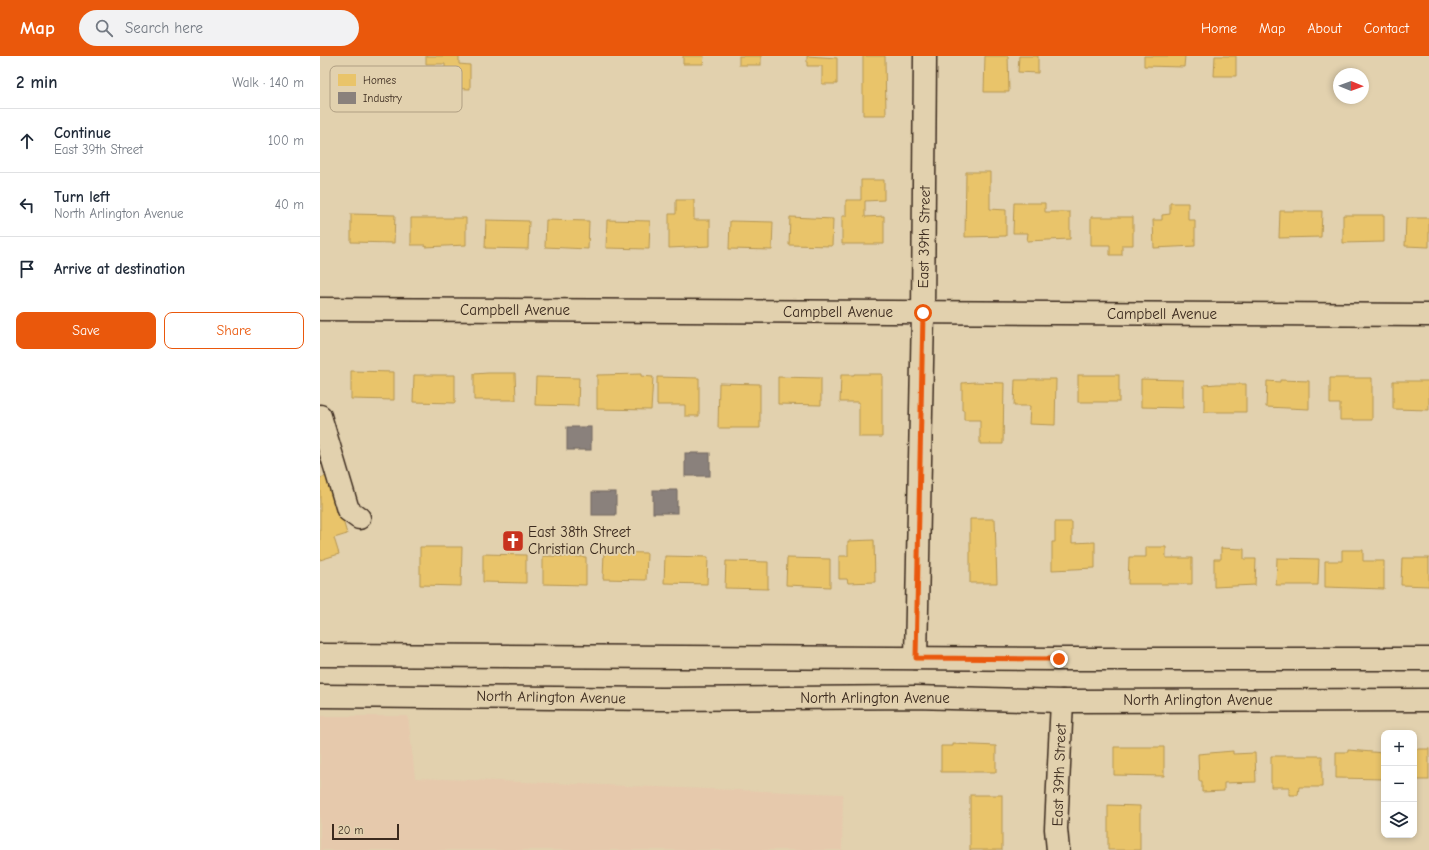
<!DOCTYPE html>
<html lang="en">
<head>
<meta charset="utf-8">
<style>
	:root { --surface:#fff; --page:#f2f2f3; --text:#1f2937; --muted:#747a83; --line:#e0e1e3; --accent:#ea580c }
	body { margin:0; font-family:"Comic Neue",sans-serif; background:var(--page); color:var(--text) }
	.controls { position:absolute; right:12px; bottom:12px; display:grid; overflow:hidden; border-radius:8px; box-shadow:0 2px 6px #0003 }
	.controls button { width:36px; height:36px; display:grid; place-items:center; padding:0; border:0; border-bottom:1px solid var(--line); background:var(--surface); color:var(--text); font:20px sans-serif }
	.compass { position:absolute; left:1013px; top:12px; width:36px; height:36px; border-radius:50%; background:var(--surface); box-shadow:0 2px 6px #0003; rotate:91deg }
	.scale { position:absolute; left:12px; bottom:10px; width:67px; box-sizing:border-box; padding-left:4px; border:2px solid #3b2a1e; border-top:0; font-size:11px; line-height:14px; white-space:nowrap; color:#3b2a1e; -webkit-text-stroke:3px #e2d1ae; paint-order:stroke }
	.stop { position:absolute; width:12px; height:12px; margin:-9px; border:3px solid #ea580c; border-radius:50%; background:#fff }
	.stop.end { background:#ea580c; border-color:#fff; box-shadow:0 1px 4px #0008 }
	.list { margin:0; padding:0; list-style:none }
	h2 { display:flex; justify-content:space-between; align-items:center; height:52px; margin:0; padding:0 16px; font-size:17px }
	h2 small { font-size:13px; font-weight:400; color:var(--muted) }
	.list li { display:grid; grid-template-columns:26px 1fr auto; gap:12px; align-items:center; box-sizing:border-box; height:64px; padding:0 16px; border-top:1px solid var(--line) }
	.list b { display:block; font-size:15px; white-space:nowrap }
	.list p { margin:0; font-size:13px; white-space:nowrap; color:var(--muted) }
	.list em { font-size:13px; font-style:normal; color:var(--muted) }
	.actions { display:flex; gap:8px; padding:12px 16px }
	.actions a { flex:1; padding:9px 0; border:1px solid var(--accent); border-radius:8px; text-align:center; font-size:14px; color:var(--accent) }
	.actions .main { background:var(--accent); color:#fff }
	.icon { flex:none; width:22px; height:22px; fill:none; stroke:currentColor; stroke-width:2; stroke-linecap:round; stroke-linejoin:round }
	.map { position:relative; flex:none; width:1109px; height:794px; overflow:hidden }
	header { display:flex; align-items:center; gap:24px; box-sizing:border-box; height:56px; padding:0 20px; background:var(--accent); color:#fff }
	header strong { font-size:19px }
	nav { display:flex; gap:22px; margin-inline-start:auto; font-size:14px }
	.search { width:280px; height:36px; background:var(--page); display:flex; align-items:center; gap:10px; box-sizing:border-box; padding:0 14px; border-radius:22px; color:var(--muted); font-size:15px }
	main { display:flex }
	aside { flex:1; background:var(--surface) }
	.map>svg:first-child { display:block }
	.built { fill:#e6c9ac }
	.homes { fill:#e9c46a; stroke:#b59653 }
	.industry { fill:#8a817c; stroke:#726760 }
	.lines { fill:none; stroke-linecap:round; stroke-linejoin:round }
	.street-casing { stroke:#3b2a1e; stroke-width:25 }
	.secondary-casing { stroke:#3b2a1e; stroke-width:25 }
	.street { stroke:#e2d1ae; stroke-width:22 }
	.secondary { stroke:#e2d1ae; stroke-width:22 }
	.route { stroke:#ea580c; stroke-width:5 }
	.labels { text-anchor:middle; stroke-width:4; stroke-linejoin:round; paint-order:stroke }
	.street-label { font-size:15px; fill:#3b2a1e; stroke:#e2d1ae }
	.poi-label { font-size:15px; fill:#3b2a1e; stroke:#e2d1ae; text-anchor:start }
	.key { fill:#e2d1ae; stroke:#b09f83; stroke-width:1 }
	.key-label { font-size:11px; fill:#3b2a1e }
</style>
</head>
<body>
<header>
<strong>Map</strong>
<div class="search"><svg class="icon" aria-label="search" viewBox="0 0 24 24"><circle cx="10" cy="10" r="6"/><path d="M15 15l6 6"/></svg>Search here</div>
<nav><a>Home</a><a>Map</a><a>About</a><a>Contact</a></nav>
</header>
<main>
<aside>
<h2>2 min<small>Walk · 140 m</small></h2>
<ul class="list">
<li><svg class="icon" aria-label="ahead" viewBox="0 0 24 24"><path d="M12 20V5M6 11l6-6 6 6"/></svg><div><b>Continue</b><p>East 39th Street</p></div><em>100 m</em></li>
<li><svg class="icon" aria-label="left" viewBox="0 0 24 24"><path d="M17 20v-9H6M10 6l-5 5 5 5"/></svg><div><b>Turn left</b><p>North Arlington Avenue</p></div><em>40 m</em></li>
<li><svg class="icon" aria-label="arrive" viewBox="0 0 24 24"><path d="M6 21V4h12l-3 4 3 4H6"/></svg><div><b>Arrive at destination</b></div></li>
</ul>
<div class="actions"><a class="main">Save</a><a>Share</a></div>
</aside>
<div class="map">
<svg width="1109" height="794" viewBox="0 0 1109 794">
	<rect width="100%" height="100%" fill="#e2d1ae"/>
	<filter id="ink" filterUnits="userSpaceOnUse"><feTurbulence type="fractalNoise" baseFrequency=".025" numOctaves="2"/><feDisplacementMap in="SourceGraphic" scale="8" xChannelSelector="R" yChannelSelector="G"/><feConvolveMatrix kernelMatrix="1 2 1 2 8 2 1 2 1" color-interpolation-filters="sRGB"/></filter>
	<g filter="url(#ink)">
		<path class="built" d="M0,660H88L95,722L523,738L522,794H0Z"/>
		<g class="homes">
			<path d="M106,0H139V8L150,9V33L125,32V8H106Z"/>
			<path d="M363,0H384L383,8H363Z"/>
			<rect x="419" y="0" width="22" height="9"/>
			<path d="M487,0L517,2V28H502V10H487Z"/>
			<path d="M543,0H565L566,59H543Z"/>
			<path d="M665,0H688L689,36H664Z"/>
			<path d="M699,0H718V17L698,16Z"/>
			<path d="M824,0H865L864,11L824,10Z"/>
			<path d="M895,0H916V20H894Z"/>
			<path d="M646,116H670V153L686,154V180L645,181Z"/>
			<path d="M541,124H564V144L545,145V161L564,160V188H522V160H526V144H541Z"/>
			<path d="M356,144H374V164H390V190L349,192V158H356Z"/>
			<path d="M694,147H725V156H750V183L707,185L708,177H693Z"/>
			<path d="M850,147H868V164H875V190L834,192L833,164H842V159L850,158Z"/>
			<path d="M960,155H1002L1001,181L959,182Z"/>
			<path d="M31,158L75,159L74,187L31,186Z"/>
			<path d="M1023,159H1064V186L1023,187Z"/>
			<path d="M470,161L513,163L512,190L469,189Z"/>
			<path d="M771,161H813V189H802V199H790V189H771Z"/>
			<path d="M91,162H146V189L105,191V189H91Z"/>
			<path d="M1086,162H1109V191L1085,190Z"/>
			<path d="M166,164L209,165L208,193L165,192Z"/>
			<path d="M226,164L269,165L268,193L225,191Z"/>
			<path d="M287,164L330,165L329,193L286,192Z"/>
			<path d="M410,165L453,166L452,194L409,193Z"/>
			<path d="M31,315L74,316V344L31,343Z"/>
			<path d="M168,317H195L196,344H154V318Z"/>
			<path d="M321,318V320L333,321L331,354L277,353V319Z"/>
			<path d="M534,318H562V381H539V346H520L521,319H534Z"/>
			<path d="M94,319H135V347L93,346Z"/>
			<rect x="758" y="319" width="41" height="27"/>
			<path d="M216,321L259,322L258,350L215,349Z"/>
			<path d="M337,321L379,322V360H365V349H337Z"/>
			<path d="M458,321L501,322V349L458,348Z"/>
			<path d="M1010,322H1052V364H1020V348H1010Z"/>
			<path d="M708,323H736L735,369L709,368L710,350H694L695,324H708Z"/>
			<path d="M821,323L863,324V352L821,351Z"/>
			<path d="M960,324L989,325V353L946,351L947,325L960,326Z"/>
			<path d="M1073,325H1109V354L1073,353Z"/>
			<path d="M655,326L684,327L683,388H660V364H644V354H642V327Z"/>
			<path d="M399,327L440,328V372H398Z"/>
			<path d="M897,328H926V356H884V329Z"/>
			<path d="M10,419L27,478L14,482L19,498L0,504V422Z"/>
			<path d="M650,463H675L677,527H650Z"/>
			<path d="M735,466H752V487L775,486V512L732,514V486H735Z"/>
			<path d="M554,484L555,526L528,527L527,523H519V500H528V485Z"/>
			<path d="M100,491H142L141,530L100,529Z"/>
			<path d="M826,491H846V502H872V528H808L809,501H826Z"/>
			<path d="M901,492L924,493V503H936L935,529L894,531V503H901Z"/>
			<path d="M1022,494H1043V505H1064V533L1005,531V505H1022Z"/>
			<path d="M284,496L327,497L326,524L283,523Z"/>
			<path d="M163,498L206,499V527L163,526Z"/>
			<path d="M223,500L266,501V529L223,528Z"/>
			<path d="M345,500L388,501L387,528L344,527Z"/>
			<path d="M467,502L510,503V531L466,529Z"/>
			<path d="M957,502L999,503L998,529H956Z"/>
			<path d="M1082,502H1109V530L1081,529Z"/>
			<path d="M406,505L448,506V533L405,532Z"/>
			<path d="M633,688L676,690V716H621V690H633Z"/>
			<path d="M794,691H844V720L794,719Z"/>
			<rect x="1094" y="693" width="15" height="31"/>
			<path d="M1028,694L1064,697V723L1016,722V696H1028Z"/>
			<path d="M913,695V698L935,697L936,726L904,727V735L882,736V725H879L878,698Z"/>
			<path d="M951,700H1002V731H979L978,739H969V731H951Z"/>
			<rect x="650" y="739" width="32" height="55"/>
			<path d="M788,749L820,750V794H788Z"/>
		</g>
		<g class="industry">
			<rect x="247" y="371" width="24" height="23"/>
			<rect x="365" y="397" width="25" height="23"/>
			<rect x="333" y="434" width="24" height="23"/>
			<rect x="272" y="436" width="24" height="23"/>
		</g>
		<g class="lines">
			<g class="street-casing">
				<g id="street">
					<path d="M0,253L1109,259"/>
					<path d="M0,360L28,454L39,462"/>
					<path d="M596,602L603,257L605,0"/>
					<path d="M738,794L736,773L742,645"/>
				</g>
			</g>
			<g class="secondary-casing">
				<g id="secondary">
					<path d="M0,599L739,603H1109"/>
					<path d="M0,640L342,643L595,641L742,645L1109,644"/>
				</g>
			</g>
			<use href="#street" class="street"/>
			<use href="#secondary" class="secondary"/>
		</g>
	</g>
	<g class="lines" filter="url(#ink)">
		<path class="route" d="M603,257L596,602L739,603"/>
	</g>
	<defs>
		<g id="church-square" transform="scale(1.15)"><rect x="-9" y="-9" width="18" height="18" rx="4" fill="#c8321e" stroke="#e2d1ae"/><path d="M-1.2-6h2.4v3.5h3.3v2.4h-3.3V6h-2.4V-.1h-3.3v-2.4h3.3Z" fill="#fff"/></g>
	</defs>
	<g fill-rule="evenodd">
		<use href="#church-square" x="193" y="485"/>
	</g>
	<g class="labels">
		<g class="street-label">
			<text transform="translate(604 181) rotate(-89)" y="5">East 39th Street</text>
			<text x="195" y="259">Campbell Avenue</text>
			<text x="518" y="261">Campbell Avenue</text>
			<text x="842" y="263">Campbell Avenue</text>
			<text transform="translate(231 641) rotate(1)" y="5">North Arlington Avenue</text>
			<text x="555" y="647">North Arlington Avenue</text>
			<text x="878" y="649">North Arlington Avenue</text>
			<text transform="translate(739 719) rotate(-88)" y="5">East 39th Street</text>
		</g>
		<g class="poi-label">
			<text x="208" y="481">East 38th Street<tspan x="208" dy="17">Christian Church</tspan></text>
		</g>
	</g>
	<rect x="10" y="10" width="132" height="46" rx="6" class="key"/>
	<rect x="18" y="18" width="18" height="12" fill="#e9c46a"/>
	<rect x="18" y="36" width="18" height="12" fill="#8a817c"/>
	<g class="key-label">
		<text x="43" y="28">Homes</text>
		<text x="43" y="46">Industry</text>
	</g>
</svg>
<div class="controls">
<button>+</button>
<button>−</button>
<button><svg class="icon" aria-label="layers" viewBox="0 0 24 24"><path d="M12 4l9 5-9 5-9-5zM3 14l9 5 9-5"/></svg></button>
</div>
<svg class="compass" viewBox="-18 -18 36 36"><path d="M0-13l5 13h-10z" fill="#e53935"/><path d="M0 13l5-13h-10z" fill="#747a83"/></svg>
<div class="scale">20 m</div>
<div class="stop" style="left:603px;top:257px"></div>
<div class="stop end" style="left:739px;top:603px"></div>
</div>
</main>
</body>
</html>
